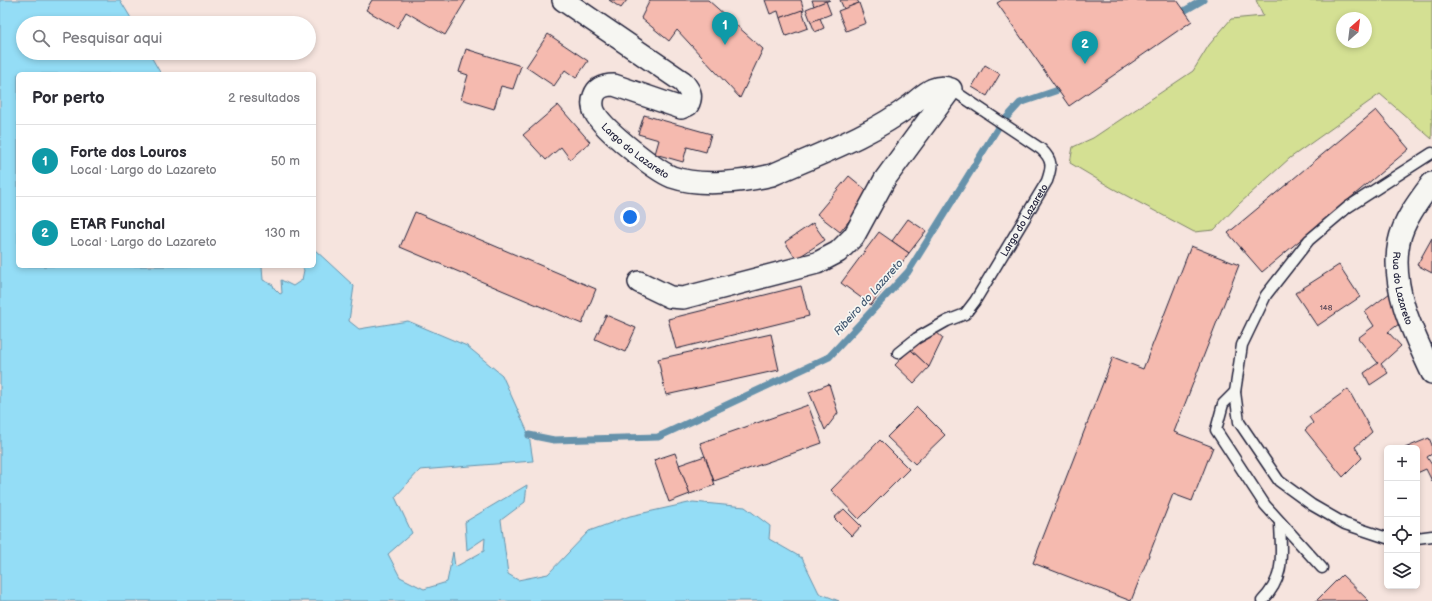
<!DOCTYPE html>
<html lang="pt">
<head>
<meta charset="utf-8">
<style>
	:root { --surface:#fff; --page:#f2f2f3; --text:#2b2b33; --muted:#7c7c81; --line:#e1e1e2; --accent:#0b8043 }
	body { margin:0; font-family:"Balsamiq Sans",sans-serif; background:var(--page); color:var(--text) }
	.controls { position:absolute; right:12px; bottom:12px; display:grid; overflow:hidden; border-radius:6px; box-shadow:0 2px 6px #0003 }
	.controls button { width:36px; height:36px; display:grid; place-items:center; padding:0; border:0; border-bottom:1px solid var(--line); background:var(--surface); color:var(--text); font:20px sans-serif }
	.compass { position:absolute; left:1336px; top:12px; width:36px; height:36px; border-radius:50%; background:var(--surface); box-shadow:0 2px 6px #0003; rotate:28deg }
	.you { position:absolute; left:630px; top:217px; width:14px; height:14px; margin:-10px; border:3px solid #fff; border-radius:50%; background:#1a73e8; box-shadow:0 0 0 6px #1a73e833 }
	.badge { display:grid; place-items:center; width:26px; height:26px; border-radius:50%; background:var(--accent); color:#fff; font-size:13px; font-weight:700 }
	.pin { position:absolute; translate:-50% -33px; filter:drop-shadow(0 1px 2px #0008) }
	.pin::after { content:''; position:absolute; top:21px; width:14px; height:12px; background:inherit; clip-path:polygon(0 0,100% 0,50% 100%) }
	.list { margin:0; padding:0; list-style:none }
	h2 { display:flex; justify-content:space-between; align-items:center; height:52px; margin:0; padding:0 16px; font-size:17px }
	h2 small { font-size:13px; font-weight:400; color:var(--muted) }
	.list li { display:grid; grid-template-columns:26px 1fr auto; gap:12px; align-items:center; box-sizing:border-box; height:72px; padding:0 16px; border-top:1px solid var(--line) }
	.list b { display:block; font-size:15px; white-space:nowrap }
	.list p { margin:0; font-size:13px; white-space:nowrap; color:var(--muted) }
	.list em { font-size:13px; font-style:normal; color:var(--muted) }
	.icon { flex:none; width:22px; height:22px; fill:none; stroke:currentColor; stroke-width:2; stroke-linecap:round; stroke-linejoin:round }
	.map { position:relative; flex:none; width:1432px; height:601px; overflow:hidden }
	.search { position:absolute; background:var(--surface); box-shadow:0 2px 6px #0003; left:16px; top:16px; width:300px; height:44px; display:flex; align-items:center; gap:10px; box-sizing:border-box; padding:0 14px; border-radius:22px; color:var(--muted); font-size:15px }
	.panel { position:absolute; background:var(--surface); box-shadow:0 2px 6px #0003; left:16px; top:72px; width:300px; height:196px; border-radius:6px }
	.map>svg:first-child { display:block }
	.green { fill:#d4e093; stroke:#7b8167; fill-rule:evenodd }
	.water { fill:#94ddf6; stroke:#6692ab }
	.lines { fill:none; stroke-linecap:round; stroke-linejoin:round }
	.stream { stroke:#6692ab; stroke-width:7 }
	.building { fill:#f5baaf; stroke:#22223b }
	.service-casing { stroke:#22223b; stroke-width:13 }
	.minor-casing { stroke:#22223b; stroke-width:24 }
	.service { stroke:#f6f6f2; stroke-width:10 }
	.minor { stroke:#f6f6f2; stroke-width:21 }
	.labels { text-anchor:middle; stroke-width:3.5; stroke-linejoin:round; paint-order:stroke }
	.number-label { font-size:8px; fill:#574858 }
	.street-label { font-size:10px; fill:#22223b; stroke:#f6f6f2 }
	.water-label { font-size:11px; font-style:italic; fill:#445a73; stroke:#f6f6f2 }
</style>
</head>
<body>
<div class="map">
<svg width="1432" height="601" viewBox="0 0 1432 601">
	<rect width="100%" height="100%" fill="#f6e4de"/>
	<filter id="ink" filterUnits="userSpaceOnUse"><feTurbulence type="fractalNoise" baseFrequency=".025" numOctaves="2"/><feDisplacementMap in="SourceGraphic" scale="8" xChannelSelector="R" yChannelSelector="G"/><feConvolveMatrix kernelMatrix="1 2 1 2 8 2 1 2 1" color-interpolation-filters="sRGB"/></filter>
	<g filter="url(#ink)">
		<path class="green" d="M1256,0H1432V139L1380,94L1290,158L1239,204L1214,230L1194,232L1112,188L1070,163L1073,147L1093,138L1193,71L1209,45L1231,19L1263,16ZM1342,18H1366V42H1342Z"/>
		<path class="water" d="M0,0H120L134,23H23V53H149L161,74H18V266H262L263,280L273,285L274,288L280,294L282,293L281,280L293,286L302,280L304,270L301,266H314V249L354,286L349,321L359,329L408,321L467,346L502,375L529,435L533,461L420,470L395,497L412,533L388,554L400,577L424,589L447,582L453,552L455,567L484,551L485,538L467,550L465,522L527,485L525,502L501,520L508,574L518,580L548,574L589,531L630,516L693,502L745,507L770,526L769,539L802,558L819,593L839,601H0Z"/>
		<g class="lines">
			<g class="stream">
				<path d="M1177,15L1203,0"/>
				<path d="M529,435L554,440L658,437L829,357L908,272L999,126L1020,103L1067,87"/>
			</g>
		</g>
		<g class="building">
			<path d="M372,0H466L445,35L406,12L397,28L366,10Z"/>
			<path d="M609,0H627L621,8Z"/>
			<path d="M650,0H708L763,49L740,98L677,30L669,41L641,18Z"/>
			<path d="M765,0H801L804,10L780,18L778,11L770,14Z"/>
			<path d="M812,0H830L814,6Z"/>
			<path d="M840,0H857L859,3L844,9Z"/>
			<path d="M1002,0H1177L1192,21L1069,106L997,3Z"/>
			<path d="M826,1L831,14L811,22L806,9Z"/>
			<path d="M859,3L866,23L846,31L838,11Z"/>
			<path d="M802,10L808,28L786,36L780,18Z"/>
			<path d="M820,18L824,28L815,32L811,22Z"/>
			<path d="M548,34L588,61L576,78L565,70L554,86L526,67Z"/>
			<path d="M466,49L521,66L513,89L501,86L494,109L461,99L468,75L459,72Z"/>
			<path d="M985,65L1000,74L987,96L972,87Z"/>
			<path d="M558,105L590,142L570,159L561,147L546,160L523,135Z"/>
			<path d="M1376,110L1409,149L1262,272L1228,233Z"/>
			<path d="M644,115L711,134L706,152L687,147L683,162L655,154L659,140L638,134Z"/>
			<path d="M849,176L871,194L840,232L817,214Z"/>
			<path d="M415,212L596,289L582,324L400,247Z"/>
			<path d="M908,219L926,231L909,253L892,241Z"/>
			<path d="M813,223L825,240L796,259L785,242Z"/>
			<path d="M879,232L909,253L871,305L841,283Z"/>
			<path d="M1432,238V273L1417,265Z"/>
			<path d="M1191,246L1239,265L1174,432L1213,447L1192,501L1173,494L1131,601L1033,563L1113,357L1143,369Z"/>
			<path d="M1339,265L1360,297L1317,326L1295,293Z"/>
			<path d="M801,286L809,316L676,349L668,319Z"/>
			<path d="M1390,293L1399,324L1388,332L1401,346L1381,364L1388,373L1370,385L1364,373L1378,363L1358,338L1374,326L1365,312Z"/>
			<path d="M606,315L636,328L625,352L595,339Z"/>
			<path d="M936,332L943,338L929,367L910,349Z"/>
			<path d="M771,334L779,370L666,395L658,359Z"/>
			<path d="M910,349L929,367L914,383L895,365Z"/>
			<path d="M829,384L838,413L825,430L809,392Z"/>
			<path d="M1348,389L1372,432L1355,447L1362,458L1343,477L1305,430L1313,423L1309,417Z"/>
			<path d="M808,405L822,443L714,481L700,443Z"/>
			<path d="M917,407L945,435L915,464L887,437Z"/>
			<path d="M1429,438L1432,445V454L1427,457L1432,465V481L1426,469L1417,473V448H1405Z"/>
			<path d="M880,440L909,469L859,519L831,490Z"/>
			<path d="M675,453L690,494L669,502L654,460Z"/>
			<path d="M705,456L715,485L690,494L679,465Z"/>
			<path d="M844,509L861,526L852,536L834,518Z"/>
			<path d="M1342,575L1369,601H1316Z"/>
		</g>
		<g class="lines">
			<g class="service-casing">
				<g id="service">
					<path id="s1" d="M898,353L917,338L947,321L965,314L975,301L1047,181C1052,167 1053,160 1041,149L951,89"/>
					<path d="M1235,392L1223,404L1216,430L1265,505L1322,568"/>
					<path d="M1387,538L1345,524L1312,505L1279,481L1239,422L1235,392L1242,345L1266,295L1309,240L1348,207L1432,153"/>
					<path d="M1417,538L1432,536"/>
					<path d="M1262,601C1286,577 1281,554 1280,523"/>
				</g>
			</g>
			<g class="minor-casing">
				<g id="minor">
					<path id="s2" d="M563,0L683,82C690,91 693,95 688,105L681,108L614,85C605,85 597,87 594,96C592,102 592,107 595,113C604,130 655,170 672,177C701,187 742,182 772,175C819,154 870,136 911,105C925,94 934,83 951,89L885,179L854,236L838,252L817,263L683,298L670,297L639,282"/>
					<path id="s3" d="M1432,183C1420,199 1403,221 1399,242C1390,287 1413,333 1432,373"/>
				</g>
			</g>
			<use href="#service" class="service"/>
			<use href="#minor" class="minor"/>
		</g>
	</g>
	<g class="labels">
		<g class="number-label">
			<text x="1326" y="310">148</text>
		</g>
		<g class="street-label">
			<text dy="4" stroke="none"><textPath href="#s2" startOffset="347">Largo do Lazareto</textPath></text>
			<text dy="4" stroke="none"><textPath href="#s1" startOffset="189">Largo do Lazareto</textPath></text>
			<text dy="4" stroke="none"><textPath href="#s3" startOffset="115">Rua do Lazareto</textPath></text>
		</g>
		<g class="water-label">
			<text transform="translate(868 297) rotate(-48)" y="4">Ribeiro do Lazareto</text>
		</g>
	</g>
</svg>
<div class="controls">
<button>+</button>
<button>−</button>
<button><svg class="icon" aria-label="locate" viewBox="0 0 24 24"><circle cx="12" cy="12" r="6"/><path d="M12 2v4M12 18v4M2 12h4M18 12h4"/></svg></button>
<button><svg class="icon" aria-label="layers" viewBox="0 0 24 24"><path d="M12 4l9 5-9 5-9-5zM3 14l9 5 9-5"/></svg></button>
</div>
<svg class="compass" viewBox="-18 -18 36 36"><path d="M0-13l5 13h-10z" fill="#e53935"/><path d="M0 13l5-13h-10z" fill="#7c7c81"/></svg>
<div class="you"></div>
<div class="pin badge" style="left:725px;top:45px;background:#0f9aa8">1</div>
<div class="pin badge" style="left:1085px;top:64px;background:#0f9aa8">2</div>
<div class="search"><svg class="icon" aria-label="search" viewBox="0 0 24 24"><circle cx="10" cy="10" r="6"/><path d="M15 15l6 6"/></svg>Pesquisar aqui</div>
<section class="panel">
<h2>Por perto<small>2 resultados</small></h2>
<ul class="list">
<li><span class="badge" style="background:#0f9aa8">1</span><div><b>Forte dos Louros</b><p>Local · Largo do Lazareto</p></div><em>50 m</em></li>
<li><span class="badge" style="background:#0f9aa8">2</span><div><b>ETAR Funchal</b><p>Local · Largo do Lazareto</p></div><em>130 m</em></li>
</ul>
</section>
</div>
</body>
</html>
